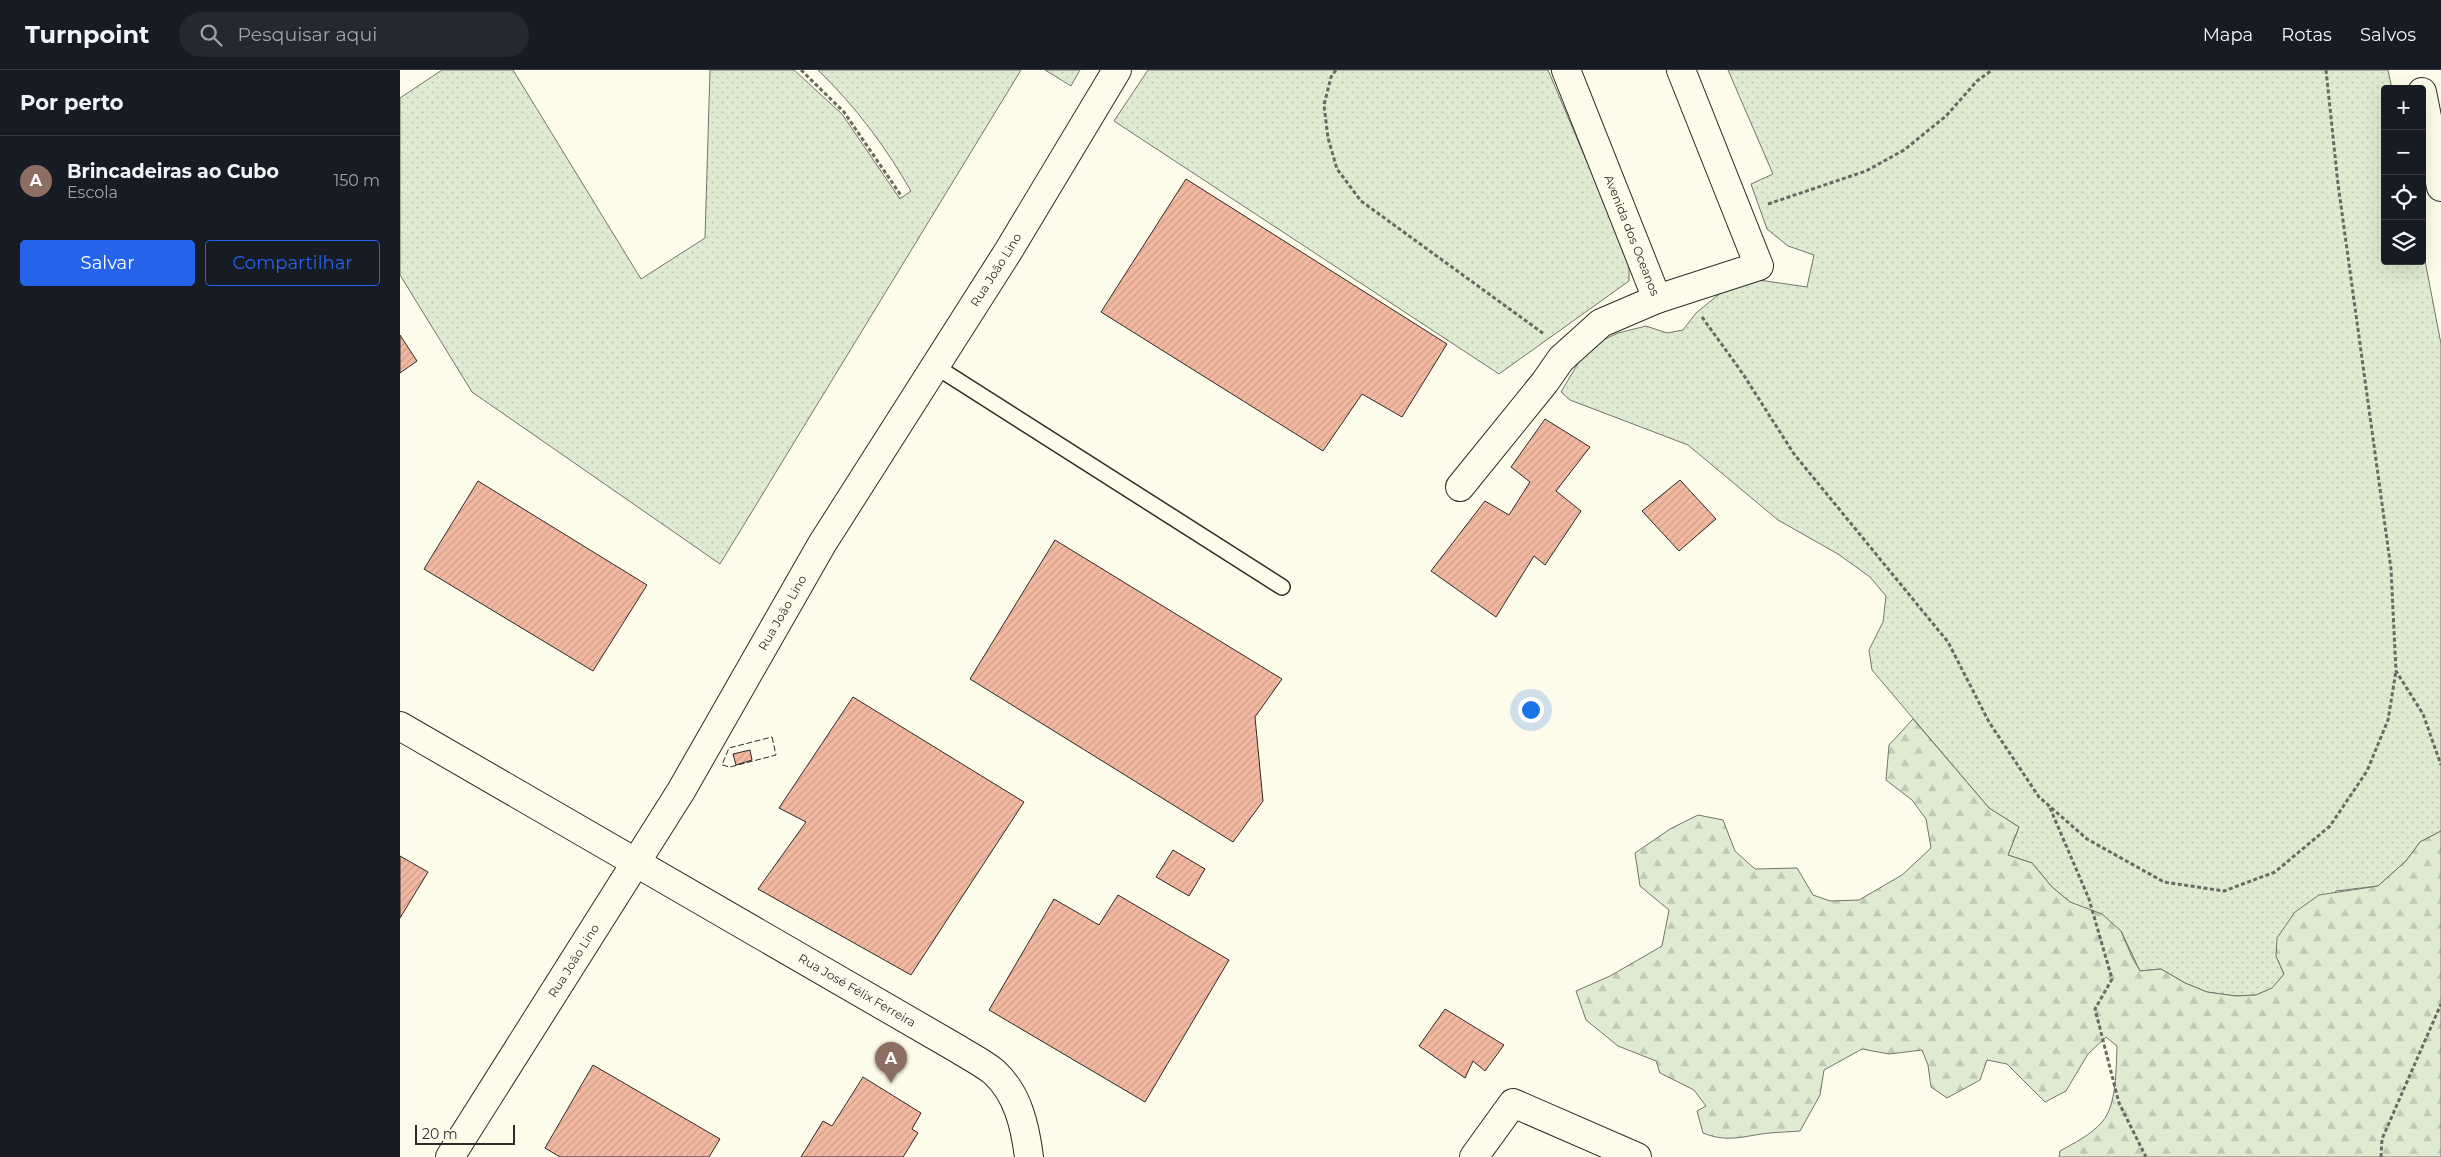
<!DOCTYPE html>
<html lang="pt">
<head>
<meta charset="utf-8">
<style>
	:root { --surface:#171b24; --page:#242831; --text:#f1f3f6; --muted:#9ea1a6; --line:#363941; --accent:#2563eb }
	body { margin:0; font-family:Montserrat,sans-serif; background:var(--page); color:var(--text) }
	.controls { position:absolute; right:15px; top:15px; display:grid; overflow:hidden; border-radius:5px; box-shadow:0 5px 20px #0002 }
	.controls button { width:45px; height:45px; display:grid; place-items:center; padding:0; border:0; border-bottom:1px solid var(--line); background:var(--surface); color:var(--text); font:25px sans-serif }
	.scale { position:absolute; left:15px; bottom:12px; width:100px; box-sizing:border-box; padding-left:5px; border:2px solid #2b2b2b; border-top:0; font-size:14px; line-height:18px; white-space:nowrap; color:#2b2b2b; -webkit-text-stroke:4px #fdfbea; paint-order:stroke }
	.you { position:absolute; left:1130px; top:639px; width:18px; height:18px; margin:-12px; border:4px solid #fff; border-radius:50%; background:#1a73e8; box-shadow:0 0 0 8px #1a73e833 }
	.badge { display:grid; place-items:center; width:32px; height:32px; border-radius:50%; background:var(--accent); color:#fff; font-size:16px; font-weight:700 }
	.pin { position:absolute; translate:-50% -41px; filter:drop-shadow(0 1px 2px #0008) }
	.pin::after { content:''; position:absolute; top:26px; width:18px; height:15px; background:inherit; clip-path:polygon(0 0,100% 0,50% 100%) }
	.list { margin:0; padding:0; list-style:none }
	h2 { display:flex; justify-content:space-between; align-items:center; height:65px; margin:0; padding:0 20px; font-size:21px }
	h2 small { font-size:16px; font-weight:400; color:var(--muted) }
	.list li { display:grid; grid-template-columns:32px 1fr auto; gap:15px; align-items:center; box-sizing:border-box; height:90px; padding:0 20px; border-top:1px solid var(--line) }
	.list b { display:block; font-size:19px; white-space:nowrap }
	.list p { margin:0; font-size:16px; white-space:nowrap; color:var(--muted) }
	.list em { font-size:16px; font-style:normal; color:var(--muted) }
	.actions { display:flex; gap:10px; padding:15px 20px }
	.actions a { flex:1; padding:11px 0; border:1px solid var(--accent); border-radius:5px; text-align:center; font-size:18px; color:var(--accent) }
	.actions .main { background:var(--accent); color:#fff }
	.icon { flex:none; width:28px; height:28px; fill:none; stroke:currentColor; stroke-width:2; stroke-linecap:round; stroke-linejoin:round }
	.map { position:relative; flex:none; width:2041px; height:1087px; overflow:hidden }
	header { display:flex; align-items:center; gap:30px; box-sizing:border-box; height:70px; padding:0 25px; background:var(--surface); border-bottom:1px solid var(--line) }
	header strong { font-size:24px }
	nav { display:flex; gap:28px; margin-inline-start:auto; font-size:18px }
	.search { width:350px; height:45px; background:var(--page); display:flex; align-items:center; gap:12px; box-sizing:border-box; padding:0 18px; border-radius:28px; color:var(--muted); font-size:19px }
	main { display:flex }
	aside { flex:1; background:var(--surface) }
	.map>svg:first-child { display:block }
	.grass { fill:url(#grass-dots); stroke:#74746e }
	.forest { fill:url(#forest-firs); stroke:#74746e }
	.building { fill:url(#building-hatch); stroke:#2b2b2b }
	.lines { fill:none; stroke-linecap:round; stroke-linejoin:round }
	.service-casing { stroke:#2b2b2b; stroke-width:18 }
	.minor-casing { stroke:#2b2b2b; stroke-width:30 }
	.trunk-casing { stroke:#2b2b2b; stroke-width:30 }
	.path { stroke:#6a6964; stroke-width:3; stroke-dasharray:4 2.5; stroke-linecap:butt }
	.service { stroke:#fdfbea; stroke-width:15 }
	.minor { stroke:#fdfbea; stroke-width:28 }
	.trunk { stroke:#fdfbea; stroke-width:28 }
	.fence { stroke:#2b2b2b; stroke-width:1; stroke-dasharray:6 2.5; stroke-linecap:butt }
	.labels { text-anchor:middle; stroke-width:4; stroke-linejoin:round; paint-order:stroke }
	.street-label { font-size:12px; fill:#2b2b2b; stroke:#fdfbea }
</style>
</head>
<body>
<header>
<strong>Turnpoint</strong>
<div class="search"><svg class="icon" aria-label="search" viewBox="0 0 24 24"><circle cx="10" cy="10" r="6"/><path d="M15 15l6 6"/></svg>Pesquisar aqui</div>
<nav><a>Mapa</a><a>Rotas</a><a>Salvos</a></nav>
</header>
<main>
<aside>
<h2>Por perto<small></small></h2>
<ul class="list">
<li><span class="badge" style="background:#8d6e63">A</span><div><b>Brincadeiras ao Cubo</b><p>Escola</p></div><em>150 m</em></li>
</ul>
<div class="actions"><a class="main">Salvar</a><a>Compartilhar</a></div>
</aside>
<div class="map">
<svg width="2041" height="1087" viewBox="0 0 2041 1087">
	<defs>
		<pattern id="grass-dots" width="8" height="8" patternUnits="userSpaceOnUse" patternTransform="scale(1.25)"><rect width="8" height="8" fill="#deebd1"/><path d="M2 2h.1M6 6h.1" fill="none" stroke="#bfcab4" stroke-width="1.8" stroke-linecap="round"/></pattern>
		<pattern id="forest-firs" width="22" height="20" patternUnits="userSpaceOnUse" patternTransform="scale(1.25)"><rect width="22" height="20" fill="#deebd1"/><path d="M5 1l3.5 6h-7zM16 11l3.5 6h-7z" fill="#bfcab4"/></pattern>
		<pattern id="building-hatch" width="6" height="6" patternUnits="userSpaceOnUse" patternTransform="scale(1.25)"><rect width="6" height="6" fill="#f2b8a0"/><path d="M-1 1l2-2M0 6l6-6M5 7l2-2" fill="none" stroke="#d09e8a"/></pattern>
	</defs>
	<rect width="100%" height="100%" fill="#fdfbea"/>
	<g class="grass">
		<path d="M42,0H113L241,209L305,168L310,0H394L442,44L500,129L511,121C485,76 456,37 418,0H621L320,494L72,322L0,205V28Z"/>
		<path d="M645,0H680L671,16Z"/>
		<path d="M748,0H1148L1229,191V211L1099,304L714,51Z"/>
		<path d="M1328,0H1988L1992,19H1985V191H2022V175L2041,274V761L2020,772L2006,791L1978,816L1936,821L1876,886L1884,904L1873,918L1856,925L1836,926L1807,922L1785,913L1761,899L1740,901L1721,861L1670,832L1652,817L1632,793L1608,785L1619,757L1589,738L1472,600L1469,580L1483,552L1486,526L1470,507L1438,484L1378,450L1288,375L1170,330L1161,322L1186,280L1201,271L1218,263L1246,256L1267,263L1283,260L1296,243L1323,221L1359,210L1407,217L1414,185L1388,176L1367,159L1351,114L1373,104Z"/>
	</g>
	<path class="forest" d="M1513,649L1589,738L1619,757L1608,785L1632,793L1652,817L1670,832L1702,844L1721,861L1732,887L1740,901L1761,899L1785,913L1807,922L1836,926L1856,925L1872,918L1884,904L1876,886L1877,868L1895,842L1919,825L1978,816L2006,791L2020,772L2041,761V1087H1659L1660,1081C1674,1073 1691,1065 1702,1052C1717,1035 1716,998 1717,976L1706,967L1688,984L1666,1021L1645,1032L1607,994L1587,990L1580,1010L1547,1028L1531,1017L1528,995L1522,980L1489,984L1462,979L1424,1000L1420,1025L1400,1061C1390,1062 1379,1062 1369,1063C1343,1066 1328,1073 1303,1063L1297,1041L1306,1036L1294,1020L1260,1003L1256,991L1218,976L1186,950L1176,921L1210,906L1262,876L1269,840L1240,816L1235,783L1270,759L1298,745L1323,750L1335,781L1355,799L1397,798L1413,825L1430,831L1459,830L1502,805L1531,778L1526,749L1512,730L1486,710L1489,675Z"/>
	<g class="building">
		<path d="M786,109L1047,274L1002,347L962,324L923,381L701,242Z"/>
		<path d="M0,265L17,291L0,303Z"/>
		<path d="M1145,349L1190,377L1156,421L1181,441L1145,495L1134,486L1096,547L1031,501L1085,431L1109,445L1130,412L1111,397Z"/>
		<path d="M1280,410L1316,449L1279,481L1242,441Z"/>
		<path d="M78,411L247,515L193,601L24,499Z"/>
		<path d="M655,470L882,609L855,647L863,731L833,772L570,609Z"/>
		<path d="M453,627L624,732L511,905L358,819L406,752L379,738Z"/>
		<path d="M350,680L352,690L336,695L333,684Z"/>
		<path d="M773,780L805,799L789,826L756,807Z"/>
		<path d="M0,786L28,802L0,848Z"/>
		<path d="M718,825L829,890L745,1032L589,940L654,829L699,855Z"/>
		<path d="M1045,939L1104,975L1085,1001L1073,991L1065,1008L1019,976Z"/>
		<path d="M193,995L320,1069L309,1087H160L145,1078Z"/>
		<path d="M463,1007L521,1043L512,1059L518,1063L503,1087H401L423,1051L432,1056Z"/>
	</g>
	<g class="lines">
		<g class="service-casing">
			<path id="service" d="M535,296L882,517"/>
		</g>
		<g class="minor-casing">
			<g id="minor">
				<path id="s1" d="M1166,0L1257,229L1359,196L1281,0"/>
				<path d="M1060,417L1145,312L1161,289L1201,253L1257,229"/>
				<path id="s2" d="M0,656L558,979C569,986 583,993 594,1002C618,1024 625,1056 629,1087"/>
				<path id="s3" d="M50,1087L281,721L422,474L609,180L717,0"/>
				<path d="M1074,1087L1113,1033L1237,1087"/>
			</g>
		</g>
		<g class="trunk-casing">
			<path id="trunk" d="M2022,22L2041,117"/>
		</g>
		<g class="path">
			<path d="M401,0L444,42L502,127"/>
			<path d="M936,0L931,7L924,35L928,68L937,99L961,131L1144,264"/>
			<path d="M1926,0L1938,114L1991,499L1996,601L2023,644L2041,695"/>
			<path d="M1368,134L1466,101L1504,80L1546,46L1577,11L1592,0"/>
			<path d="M1302,247L1343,304L1394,384L1548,572L1589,652L1639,727L1687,769L1764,812L1824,821L1875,802L1930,756L1967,701L1988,650L1996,601"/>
			<path d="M1650,738L1689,829L1712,909L1695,939L1719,1033L1746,1087"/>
			<path d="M1981,1087L1982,1069L2041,934"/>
		</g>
		<use href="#service" class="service"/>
		<use href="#minor" class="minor"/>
		<use href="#trunk" class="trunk"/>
		<path class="fence" d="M372,667L376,685L330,697L322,695L329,678Z"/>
	</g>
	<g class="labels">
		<g class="street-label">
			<text dy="4" stroke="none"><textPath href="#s1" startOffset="178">Avenida dos Oceanos</textPath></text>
			<text dy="4" stroke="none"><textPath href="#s3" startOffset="1042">Rua João Lino</textPath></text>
			<text dy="4" stroke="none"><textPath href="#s3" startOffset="638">Rua João Lino</textPath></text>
			<text dy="4" stroke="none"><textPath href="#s3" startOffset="232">Rua João Lino</textPath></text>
			<text dy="4" stroke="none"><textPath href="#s2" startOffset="528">Rua José Félix Ferreira</textPath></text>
		</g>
	</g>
</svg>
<div class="controls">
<button>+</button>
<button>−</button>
<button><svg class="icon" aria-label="locate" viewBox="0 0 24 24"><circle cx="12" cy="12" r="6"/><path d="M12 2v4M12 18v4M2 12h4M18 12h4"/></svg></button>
<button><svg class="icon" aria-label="layers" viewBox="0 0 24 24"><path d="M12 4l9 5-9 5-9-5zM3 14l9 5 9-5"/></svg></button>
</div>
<div class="scale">20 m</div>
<div class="you"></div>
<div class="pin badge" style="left:491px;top:1013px;background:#8d6e63">A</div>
</div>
</main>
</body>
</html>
